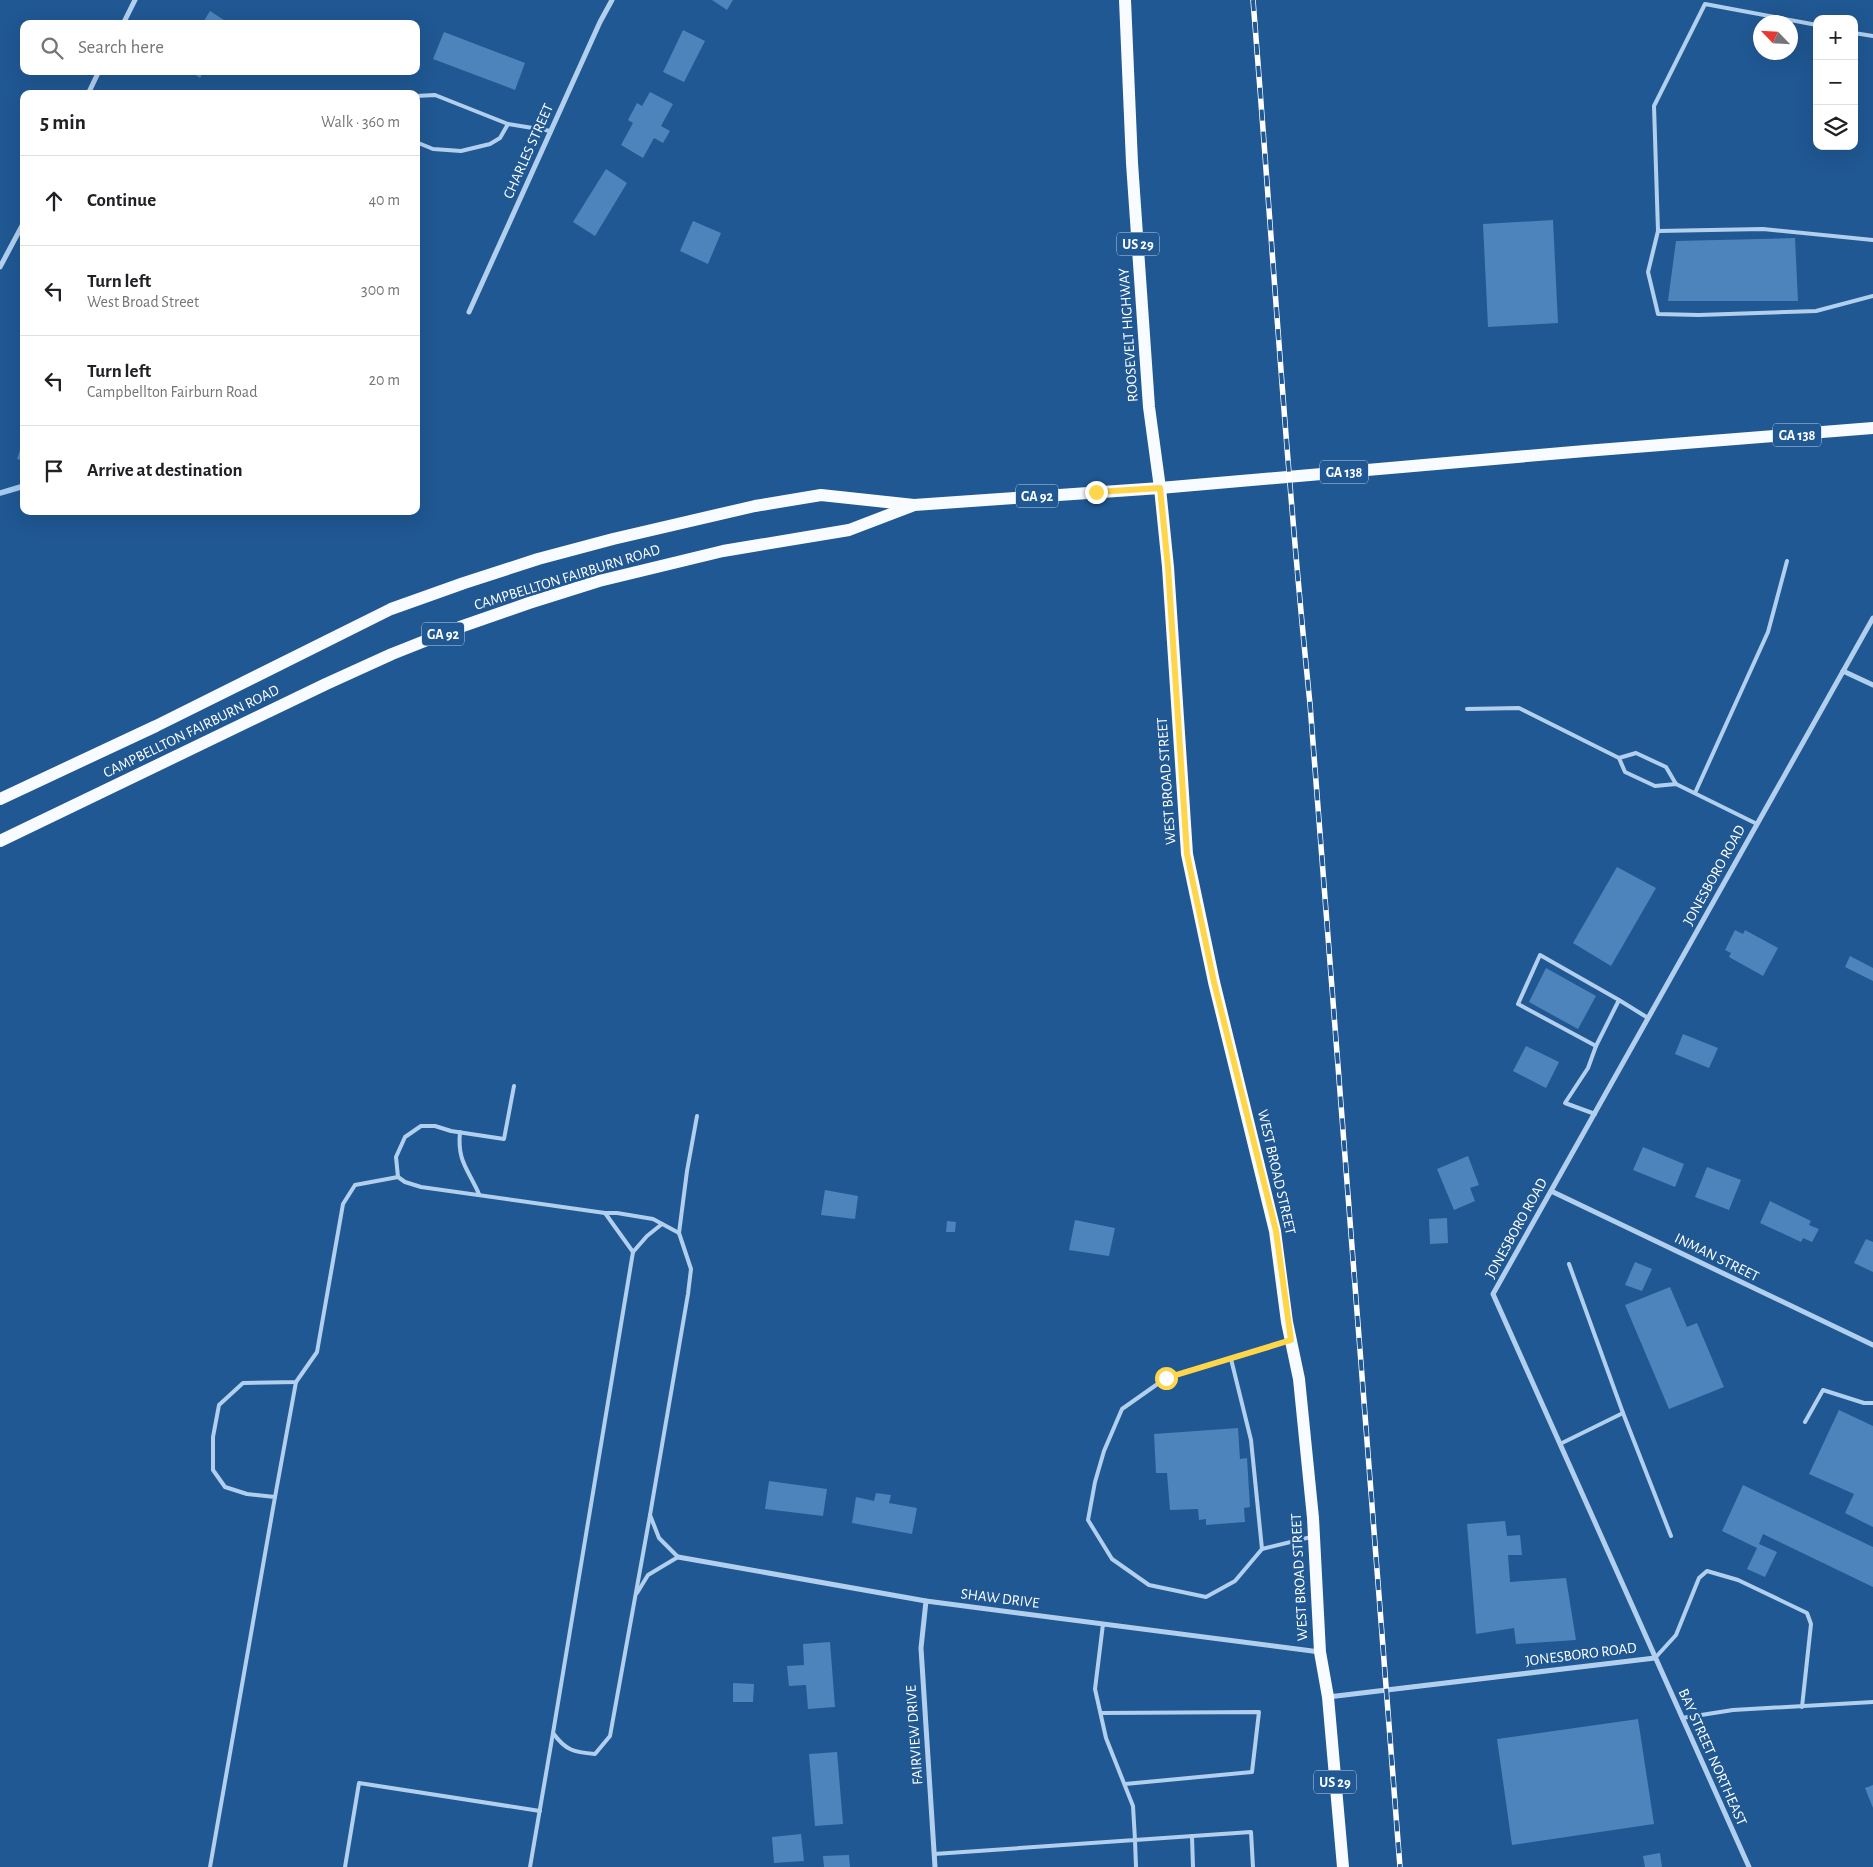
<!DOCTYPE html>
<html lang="en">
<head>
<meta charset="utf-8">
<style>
	:root { --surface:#fff; --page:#f2f2f2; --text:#202124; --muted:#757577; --line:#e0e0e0 }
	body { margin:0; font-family:"Alegreya Sans",sans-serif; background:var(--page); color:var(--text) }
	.controls { position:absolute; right:15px; top:15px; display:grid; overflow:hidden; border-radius:10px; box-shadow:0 5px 20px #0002 }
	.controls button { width:45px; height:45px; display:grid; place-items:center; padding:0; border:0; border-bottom:1px solid var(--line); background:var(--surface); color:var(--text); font:25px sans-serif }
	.compass { position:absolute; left:1753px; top:15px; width:45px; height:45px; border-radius:50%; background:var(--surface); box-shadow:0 5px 20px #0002; rotate:295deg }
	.stop { position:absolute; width:15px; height:15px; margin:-11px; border:4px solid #ffd54a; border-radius:50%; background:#fff }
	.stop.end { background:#ffd54a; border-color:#fff; box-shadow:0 1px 5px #0008 }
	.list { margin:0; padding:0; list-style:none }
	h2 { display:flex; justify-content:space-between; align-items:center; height:65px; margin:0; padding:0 20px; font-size:21px }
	h2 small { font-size:16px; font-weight:400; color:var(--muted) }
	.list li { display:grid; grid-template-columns:32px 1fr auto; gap:15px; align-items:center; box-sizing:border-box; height:90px; padding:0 20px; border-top:1px solid var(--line) }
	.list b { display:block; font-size:19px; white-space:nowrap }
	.list p { margin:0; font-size:16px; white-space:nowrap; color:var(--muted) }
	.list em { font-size:16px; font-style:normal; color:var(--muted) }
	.icon { flex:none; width:28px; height:28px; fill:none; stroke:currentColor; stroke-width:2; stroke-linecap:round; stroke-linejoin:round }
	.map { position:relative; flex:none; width:1873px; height:1867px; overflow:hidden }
	.search { position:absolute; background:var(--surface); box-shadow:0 5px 20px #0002; left:20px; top:20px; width:400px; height:55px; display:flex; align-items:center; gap:12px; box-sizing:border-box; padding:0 18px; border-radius:10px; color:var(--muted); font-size:19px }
	.panel { position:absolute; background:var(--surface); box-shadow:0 5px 20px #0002; left:20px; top:90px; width:400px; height:425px; border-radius:10px }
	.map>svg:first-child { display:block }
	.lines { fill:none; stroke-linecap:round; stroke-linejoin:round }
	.stream { stroke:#a5ccef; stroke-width:5.5 }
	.building { fill:#4c84bb }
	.service { stroke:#b2d0ee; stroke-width:4 }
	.minor { stroke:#b2d0ee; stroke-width:5 }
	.primary { stroke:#f8fbff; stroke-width:12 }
	.rail-casing { stroke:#fff; stroke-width:5.5 }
	.rail { stroke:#205893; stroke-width:4; stroke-dasharray:11; stroke-linecap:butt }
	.route { stroke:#ffd54a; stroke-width:6 }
	.labels { text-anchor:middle; stroke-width:4.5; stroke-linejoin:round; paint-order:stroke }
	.shield { fill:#205893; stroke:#bccddf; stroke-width:1 }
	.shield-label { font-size:14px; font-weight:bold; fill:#fff }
	.street-label { font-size:15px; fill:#fff; stroke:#205893 }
</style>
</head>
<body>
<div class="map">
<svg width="1873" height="1867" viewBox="0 0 1873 1867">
	<rect width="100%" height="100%" fill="#205893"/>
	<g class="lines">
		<path class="stream" d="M0,493L24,486"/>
	</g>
	<g class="building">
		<path d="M712,0H733L727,10Z"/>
		<path d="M210,11L230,24H202Z"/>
		<path d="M683,30L705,41L684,82L663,72Z"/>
		<path d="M444,32L525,63L515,90L433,59Z"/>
		<path d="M190,71H204L200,78Z"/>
		<path d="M650,92L673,104L661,126L670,131L663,143L654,138L643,158L621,145L633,123L628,120L637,103L642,106Z"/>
		<path d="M606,169L627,183L595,236L573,222Z"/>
		<path d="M1553,220L1558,323L1488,327L1483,224Z"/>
		<path d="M693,221L721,233L708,264L680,251Z"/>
		<path d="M1795,238L1798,301H1668L1676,241Z"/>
		<path d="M23,441H24V461L17,459Z"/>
		<path d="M1617,867L1656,888L1611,966L1573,943Z"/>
		<path d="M1735,930L1743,934L1745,930L1778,948L1763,976L1729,957L1731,953L1725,950Z"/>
		<path d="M1850,956L1873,968V981L1845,967Z"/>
		<path d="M1546,968L1596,996L1578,1029L1529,1002Z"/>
		<path d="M1683,1034L1718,1048L1709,1068L1675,1054Z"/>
		<path d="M1526,1046L1559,1062L1546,1088L1513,1071Z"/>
		<path d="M1643,1147L1684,1164L1675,1187L1633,1170Z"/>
		<path d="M1468,1156L1479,1185L1470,1188L1475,1201L1454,1210L1437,1169Z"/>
		<path d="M1707,1167L1741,1180L1729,1210L1695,1197Z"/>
		<path d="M825,1190L858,1196L855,1219L821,1215Z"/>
		<path d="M1770,1201L1811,1221L1809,1225L1819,1229L1812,1242L1803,1238L1801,1242L1760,1223Z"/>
		<path d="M1447,1218L1448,1243L1430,1244L1429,1219Z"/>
		<path d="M1075,1220L1115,1228L1109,1256L1069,1250Z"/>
		<path d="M947,1221L956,1222L955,1232H946Z"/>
		<path d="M1866,1239L1873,1242V1272L1854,1263Z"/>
		<path d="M1635,1262L1652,1269L1642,1291L1625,1285Z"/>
		<path d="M1670,1287L1687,1327L1697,1323L1724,1387L1669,1409L1625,1305Z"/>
		<path d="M1839,1410L1873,1426V1527L1845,1513L1854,1494L1809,1474Z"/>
		<path d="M1238,1428L1240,1459L1247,1458L1250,1507L1244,1508L1245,1522L1206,1525V1519L1199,1520L1198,1509L1170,1510L1167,1473H1156L1154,1434Z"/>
		<path d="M769,1481L827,1489L823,1516L765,1509Z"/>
		<path d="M1743,1485L1873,1547V1587L1763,1534L1759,1544L1777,1552L1765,1577L1747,1569L1757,1548L1722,1531Z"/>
		<path d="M876,1493L891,1495L889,1503L917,1508L912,1534L852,1523L856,1497L874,1501Z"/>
		<path d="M1505,1521L1507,1536L1520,1535L1522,1555H1508L1510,1582L1566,1578L1576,1640L1516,1644L1514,1628L1476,1634L1467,1524Z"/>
		<path d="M830,1642L835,1707L808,1709L806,1685L789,1686L787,1666L804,1665L803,1644Z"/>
		<path d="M733,1683L754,1684L753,1702H733Z"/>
		<path d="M1638,1719L1654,1824L1512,1845L1497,1739Z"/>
		<path d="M837,1752L843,1824L815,1826L809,1754Z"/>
		<path d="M1873,1785V1808L1865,1788Z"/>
		<path d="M801,1834L804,1861L774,1863L772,1837Z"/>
		<path d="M1660,1853L1662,1867H1645L1643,1856Z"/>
		<path d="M849,1855L850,1867H824L823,1856Z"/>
	</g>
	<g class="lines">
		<g class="service">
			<path d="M1817,25L1705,4L1654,106L1658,231L1763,229L1873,240"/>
			<path d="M1854,33L1873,36"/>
			<path d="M416,96L435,95L508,124L551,131"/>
			<path d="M416,142L433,149L461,151L490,144L500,138L508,124"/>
			<path d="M1658,231L1648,272L1658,314L1699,315L1816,311L1873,296"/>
			<path d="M1467,709L1519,708L1619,758L1625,772L1655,786L1676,784L1757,824"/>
			<path d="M1619,758L1636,753L1666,767L1676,784"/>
			<path d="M1695,793L1768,632L1787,561"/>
			<path d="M1619,1000L1540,955L1518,1004L1596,1046L1619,1000L1648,1018"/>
			<path d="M514,1086L504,1139L451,1131L435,1126H421L405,1137L396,1157L398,1177L405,1182L421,1187L605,1213H617L653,1219L679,1233"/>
			<path d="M1595,1114L1565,1103L1588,1068L1596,1046"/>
			<path d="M460,1132C457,1161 468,1169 479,1194"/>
			<path d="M605,1213L633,1252"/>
			<path d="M1569,1264L1623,1413"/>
			<path d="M1288,1341L1166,1378L1122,1409L1104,1451L1095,1482L1088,1520L1112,1559L1149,1585L1206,1597L1235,1581L1262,1549L1311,1537"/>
			<path d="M1231,1359L1251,1440L1262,1549"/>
			<path d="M1805,1422L1823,1390L1864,1403H1873"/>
			<path d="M1560,1444L1623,1413L1671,1536"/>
			<path d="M275,1497L296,1382"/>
			<path d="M650,1515L610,1736L595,1754C574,1752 566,1751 553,1733L633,1252L647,1236L662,1224"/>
			<path d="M637,1593L648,1575L678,1557L659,1538L650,1515L688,1294L691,1269L679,1233L687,1171L697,1116"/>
			<path d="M1655,1658L1676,1635L1699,1578L1707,1571L1738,1580L1807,1613L1811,1624L1802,1707"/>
			<path d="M1101,1713L1259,1712L1252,1772L1125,1784"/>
			<path d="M1682,1718L1733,1710L1873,1702"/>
			<path d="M1192,1836L1193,1867"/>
			<path d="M934,1854L1135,1840L1133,1806L1106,1738L1095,1689L1103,1624"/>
			<path d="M210,1867L275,1497L247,1494L225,1487L213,1470V1437L219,1405L243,1383L296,1382L317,1352L343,1204L355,1185L398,1177"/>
			<path d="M345,1867L359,1783L540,1811"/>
			<path d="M530,1867L553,1733"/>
			<path d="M1136,1867L1135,1840L1251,1832L1253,1867"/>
		</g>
		<g class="minor">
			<path d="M123,24L135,0"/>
			<path d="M88,94L99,71"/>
			<path d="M0,267L24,222"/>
			<path d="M469,312L600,22L612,0"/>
			<path d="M1843,671L1873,685"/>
			<path d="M1551,1191L1873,1345"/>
			<path d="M678,1557L926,1601L1320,1652"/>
			<path d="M926,1601L921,1648L935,1867"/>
			<path d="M1328,1697L1655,1658"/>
			<path d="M1749,1867L1493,1294L1873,618"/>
		</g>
		<g class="primary">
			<path d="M1125,0L1132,163L1149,407L1160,488L1168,567L1187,854L1214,982L1275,1231L1287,1322L1299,1379L1313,1518L1320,1652L1328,1697L1343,1867"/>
			<path d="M0,799L156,726L391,609L464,583L538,559L613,539L755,506L821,495L914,505L1160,488L1585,451L1873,428"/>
			<path d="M0,841L326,684L392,654L460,627L529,603L599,581L723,551L849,530L912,506"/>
		</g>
		<g class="rail-casing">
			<path id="rail" d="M1253,0C1272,235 1286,470 1310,704L1400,1867"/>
		</g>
		<use href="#rail" class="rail"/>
	</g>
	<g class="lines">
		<path class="route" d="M1096,492L1160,488L1168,567L1187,854L1214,982L1276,1231L1291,1340L1166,1378"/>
	</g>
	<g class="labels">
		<g class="shield">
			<rect x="1117" y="232.5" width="42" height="23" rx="4"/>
			<rect x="1773" y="423.5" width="48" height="23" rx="4"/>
			<rect x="1320" y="460.5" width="48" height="23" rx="4"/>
			<rect x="1016" y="484.5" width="42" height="23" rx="4"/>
			<rect x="422" y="622.5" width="42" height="23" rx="4"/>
			<rect x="1314" y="1770.5" width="42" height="23" rx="4"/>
		</g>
		<g class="shield-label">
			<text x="1138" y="249">US 29</text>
			<text x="1797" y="440">GA 138</text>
			<text x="1344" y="477">GA 138</text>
			<text x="1037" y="501">GA 92</text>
			<text x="443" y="639">GA 92</text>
			<text x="1335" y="1787">US 29</text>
		</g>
		<g class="street-label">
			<text transform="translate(528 151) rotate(-66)" y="5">CHARLES STREET</text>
			<text transform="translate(1128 335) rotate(-94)" y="5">ROOSEVELT HIGHWAY</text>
			<text transform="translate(567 577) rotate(-17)" y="5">CAMPBELLTON FAIRBURN ROAD</text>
			<text transform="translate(191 731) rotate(-26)" y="5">CAMPBELLTON FAIRBURN ROAD</text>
			<text transform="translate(1166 781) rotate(-94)" y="5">WEST BROAD STREET</text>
			<text transform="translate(1714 875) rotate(-61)" y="5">JONESBORO ROAD</text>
			<text transform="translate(1277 1172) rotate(77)" y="5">WEST BROAD STREET</text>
			<text transform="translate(1516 1228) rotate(-61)" y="5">JONESBORO ROAD</text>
			<text transform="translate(1717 1257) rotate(26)" y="5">INMAN STREET</text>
			<text transform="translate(1299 1577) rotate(-93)" y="5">WEST BROAD STREET</text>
			<text transform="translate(1000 1598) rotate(7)" y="5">SHAW DRIVE</text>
			<text transform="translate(1581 1654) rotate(-7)" y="5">JONESBORO ROAD</text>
			<text transform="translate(914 1735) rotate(-94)" y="5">FAIRVIEW DRIVE</text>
			<text transform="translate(1713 1757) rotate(66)" y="5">BAY STREET NORTHEAST</text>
		</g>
	</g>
</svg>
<div class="controls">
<button>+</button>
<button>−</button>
<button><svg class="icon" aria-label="layers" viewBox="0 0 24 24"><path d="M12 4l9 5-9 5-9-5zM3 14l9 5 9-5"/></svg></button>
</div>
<svg class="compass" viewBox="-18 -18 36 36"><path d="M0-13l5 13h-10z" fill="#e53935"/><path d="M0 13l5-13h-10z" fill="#757577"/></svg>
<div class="stop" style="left:1166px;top:1378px"></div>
<div class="stop end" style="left:1096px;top:492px"></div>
<div class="search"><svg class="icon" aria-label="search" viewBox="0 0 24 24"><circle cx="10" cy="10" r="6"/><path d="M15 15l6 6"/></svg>Search here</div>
<section class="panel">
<h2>5 min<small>Walk · 360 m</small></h2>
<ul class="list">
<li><svg class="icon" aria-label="ahead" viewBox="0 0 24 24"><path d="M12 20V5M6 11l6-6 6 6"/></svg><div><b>Continue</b></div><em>40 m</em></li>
<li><svg class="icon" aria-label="left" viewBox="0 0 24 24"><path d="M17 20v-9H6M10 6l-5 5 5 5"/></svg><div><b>Turn left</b><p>West Broad Street</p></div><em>300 m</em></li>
<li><svg class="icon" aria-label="left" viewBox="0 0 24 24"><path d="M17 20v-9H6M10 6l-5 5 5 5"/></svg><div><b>Turn left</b><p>Campbellton Fairburn Road</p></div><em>20 m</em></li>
<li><svg class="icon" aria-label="arrive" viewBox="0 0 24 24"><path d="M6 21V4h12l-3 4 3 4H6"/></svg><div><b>Arrive at destination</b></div></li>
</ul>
</section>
</div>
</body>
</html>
